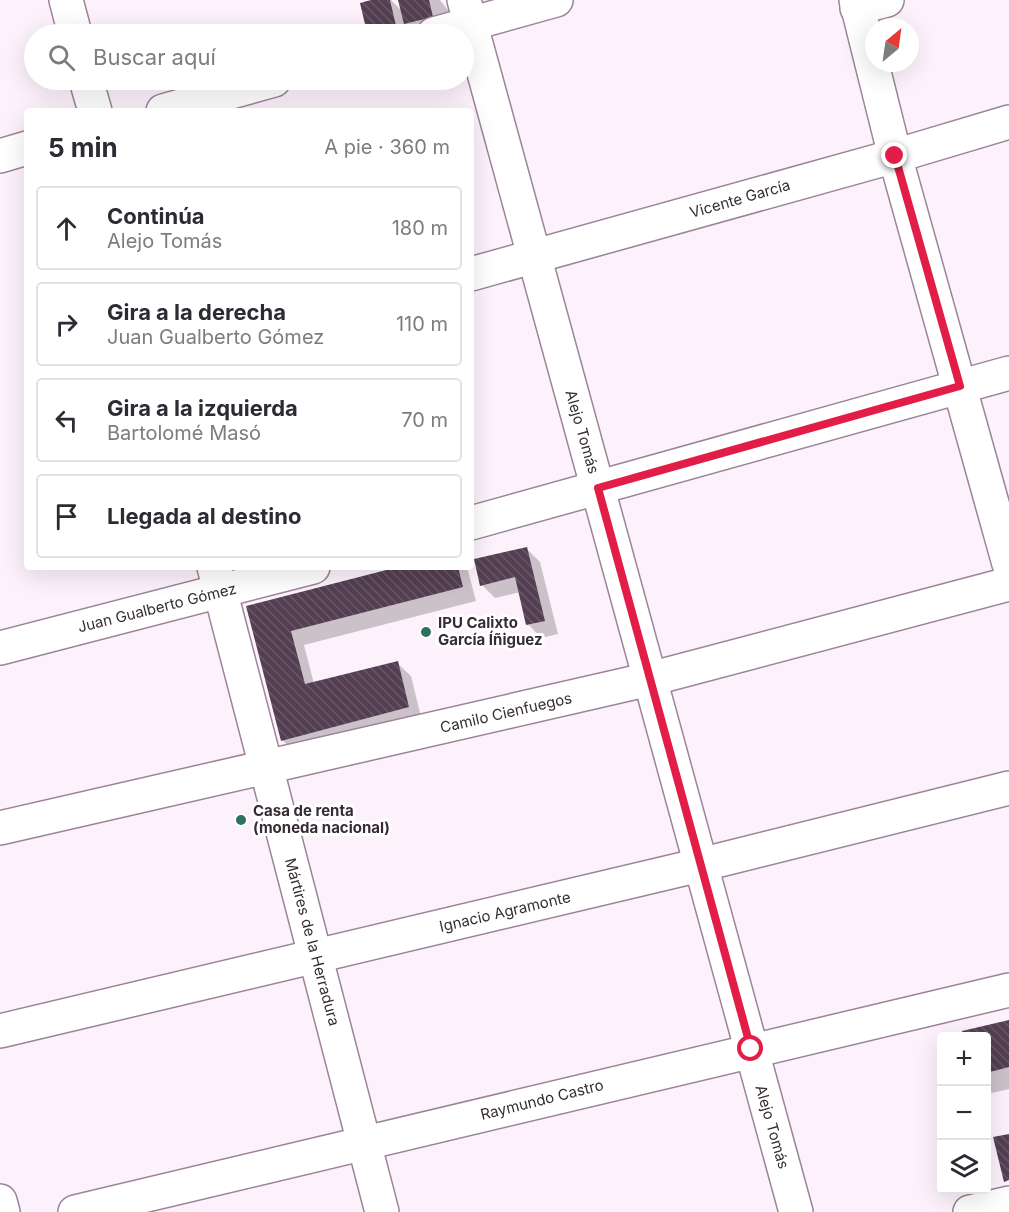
<!DOCTYPE html>
<html lang="es">
<head>
<meta charset="utf-8">
<style>
	:root { --surface:#fff; --page:#f7f7f7; --text:#2b2b33; --muted:#7c7c81; --line:#e1e1e2 }
	body { margin:0; font-family:Inter,sans-serif; background:var(--page); color:var(--text) }
	.controls { position:absolute; right:18px; bottom:18px; display:grid; overflow:hidden; border-radius:6px; box-shadow:0 6px 24px #0002 }
	.controls button { width:54px; height:54px; display:grid; place-items:center; padding:0; border:0; border-bottom:2px solid var(--line); background:var(--surface); color:var(--text); font:30px sans-serif }
	.compass { position:absolute; left:865px; top:18px; width:54px; height:54px; border-radius:50%; background:var(--surface); box-shadow:0 6px 24px #0002; rotate:29deg }
	.stop { position:absolute; width:18px; height:18px; margin:-14px; border:4px solid #e11d48; border-radius:50%; background:#fff }
	.stop.end { background:#e11d48; border-color:#fff; box-shadow:0 2px 6px #0008 }
	.list { margin:0; padding:0; list-style:none }
	h2 { display:flex; justify-content:space-between; align-items:center; height:78px; margin:0; padding:0 24px; font-size:26px }
	h2 small { font-size:20px; font-weight:400; color:var(--muted) }
	.list li { display:grid; grid-template-columns:39px 1fr auto; gap:18px; align-items:center; box-sizing:border-box; height:84px; margin:0 12px 12px; padding:0 12px; border:2px solid var(--line); border-radius:6px }
	.list b { display:block; font-size:22px; white-space:nowrap }
	.list p { margin:0; font-size:20px; white-space:nowrap; color:var(--muted) }
	.list em { font-size:20px; font-style:normal; color:var(--muted) }
	.icon { flex:none; width:33px; height:33px; fill:none; stroke:currentColor; stroke-width:2; stroke-linecap:round; stroke-linejoin:round }
	.map { position:relative; flex:none; width:1009px; height:1212px; overflow:hidden }
	.search { position:absolute; background:var(--surface); box-shadow:0 6px 24px #0002; left:24px; top:24px; width:450px; height:66px; display:flex; align-items:center; gap:15px; box-sizing:border-box; padding:0 21px; border-radius:33px; color:var(--muted); font-size:22px }
	.panel { position:absolute; background:var(--surface); box-shadow:0 6px 24px #0002; left:24px; top:108px; width:450px; height:462px; border-radius:6px }
	.map>svg:first-child { display:block }
	.shadow { fill:#0003 }
	.building { fill:url(#building-back-hatch) }
	.lines { fill:none; stroke-linecap:round; stroke-linejoin:round }
	.minor-casing { stroke:#9c839a; stroke-width:36 }
	.minor { stroke:#fff; stroke-width:33 }
	.route { stroke:#e11d48; stroke-width:8 }
	.poi-dot { fill:#2d7163; stroke:#fff; stroke-width:2 }
	.labels { text-anchor:middle; stroke-width:6; stroke-linejoin:round; paint-order:stroke }
	.street-label { font-size:15px; fill:#362c35; stroke:#fff }
	.poi-label { font-size:15px; font-weight:bold; fill:#362c35; stroke:#fff; text-anchor:start }
</style>
</head>
<body>
<div class="map">
<svg width="1009" height="1212" viewBox="0 0 1009 1212">
	<defs>
		<pattern id="building-back-hatch" width="6" height="6" patternUnits="userSpaceOnUse" patternTransform="scale(1.5)"><rect width="6" height="6" fill="#533e52"/><path d="M-1 5l2 2M0 0l6 6M5-1l2 2" fill="none" stroke="#695868"/></pattern>
	</defs>
	<rect width="100%" height="100%" fill="#fdf2fc"/>
	<g class="shadow">
		<path d="M378,0H391L403,12L400,0H440L451,14L456,34H371L368,32Z"/>
		<path d="M527,549L540,562L558,634L541,638L528,624L520,592L495,598L482,585Z"/>
		<path d="M404,567H467L476,601L304,645L314,684L397,663L411,676L422,721L296,753L282,740L248,607Z"/>
		<path d="M1009,1021V1089L992,1093L986,1087V1036H965L964,1033Z"/>
	</g>
	<g class="building">
		<path d="M371,0H390L396,26L367,33L360,3Z"/>
		<path d="M398,0H429L433,17L404,24Z"/>
		<path d="M527,547L545,621L526,625L515,577L480,586L474,559Z"/>
		<path d="M398,567H458L463,587L291,631L305,684L398,661L409,707L281,741L246,606Z"/>
		<path d="M1009,1020V1067L986,1073V1036H963L962,1031Z"/>
		<path d="M1009,1134V1180L1004,1182L993,1137Z"/>
	</g>
	<g class="lines">
		<g class="minor-casing">
			<g id="minor">
				<path d="M66,0L75,34"/>
				<path d="M464,0L796,1212"/>
				<path d="M856,0L895,156L1009,564"/>
				<path d="M857,8L887,0"/>
				<path d="M434,34L556,0"/>
				<path d="M86,80L95,111"/>
				<path d="M163,111L274,80"/>
				<path d="M0,156L27,148"/>
				<path d="M471,274L895,156L1009,122"/>
				<path d="M471,523L1009,373"/>
				<path d="M214,567L382,1212"/>
				<path d="M0,648L313,567"/>
				<path d="M0,828L650,679L1009,584"/>
				<path d="M0,1031L700,865L1009,788"/>
				<path d="M0,1201L3,1212"/>
				<path d="M75,1212L1009,990"/>
				<path d="M970,1212L1009,1203"/>
			</g>
		</g>
		<use href="#minor" class="minor"/>
	</g>
	<g class="lines">
		<path class="route" d="M751,1049L598,488L960,386L895,156"/>
	</g>
	<g class="poi-dot">
		<circle cx="426" cy="632" r="6"/>
		<circle cx="241" cy="820" r="6"/>
	</g>
	<g class="labels">
		<g class="street-label">
			<text transform="translate(740 199) rotate(-16)" y="5">Vicente García</text>
			<text transform="translate(582 432) rotate(74)" y="5">Alejo Tomás</text>
			<text transform="translate(157 608) rotate(-14)" y="5">Juan Gualberto Gómez</text>
			<text transform="translate(506 713) rotate(-13)" y="5">Camilo Cienfuegos</text>
			<text transform="translate(505 912) rotate(-13)" y="5">Ignacio Agramonte</text>
			<text transform="translate(312 942) rotate(75)" y="5">Mártires de la Herradura</text>
			<text transform="translate(542 1100) rotate(-14)" y="5">Raymundo Castro</text>
			<text transform="translate(772 1127) rotate(74)" y="5">Alejo Tomás</text>
		</g>
		<g class="poi-label">
			<text x="438" y="628">IPU Calixto<tspan x="438" dy="17">García Íñiguez</tspan></text>
			<text x="253" y="816">Casa de renta<tspan x="253" dy="17">(moneda nacional)</tspan></text>
		</g>
	</g>
</svg>
<div class="controls">
<button>+</button>
<button>−</button>
<button><svg class="icon" aria-label="layers" viewBox="0 0 24 24"><path d="M12 4l9 5-9 5-9-5zM3 14l9 5 9-5"/></svg></button>
</div>
<svg class="compass" viewBox="-18 -18 36 36"><path d="M0-13l5 13h-10z" fill="#e53935"/><path d="M0 13l5-13h-10z" fill="#7c7c81"/></svg>
<div class="stop" style="left:751px;top:1049px"></div>
<div class="stop end" style="left:895px;top:156px"></div>
<div class="search"><svg class="icon" aria-label="search" viewBox="0 0 24 24"><circle cx="10" cy="10" r="6"/><path d="M15 15l6 6"/></svg>Buscar aquí</div>
<section class="panel">
<h2>5 min<small>A pie · 360 m</small></h2>
<ul class="list">
<li><svg class="icon" aria-label="ahead" viewBox="0 0 24 24"><path d="M12 20V5M6 11l6-6 6 6"/></svg><div><b>Continúa</b><p>Alejo Tomás</p></div><em>180 m</em></li>
<li><svg class="icon" aria-label="right" viewBox="0 0 24 24"><path d="M7 20v-9h11M14 6l5 5-5 5"/></svg><div><b>Gira a la derecha</b><p>Juan Gualberto Gómez</p></div><em>110 m</em></li>
<li><svg class="icon" aria-label="left" viewBox="0 0 24 24"><path d="M17 20v-9H6M10 6l-5 5 5 5"/></svg><div><b>Gira a la izquierda</b><p>Bartolomé Masó</p></div><em>70 m</em></li>
<li><svg class="icon" aria-label="arrive" viewBox="0 0 24 24"><path d="M6 21V4h12l-3 4 3 4H6"/></svg><div><b>Llegada al destino</b></div></li>
</ul>
</section>
</div>
</body>
</html>
